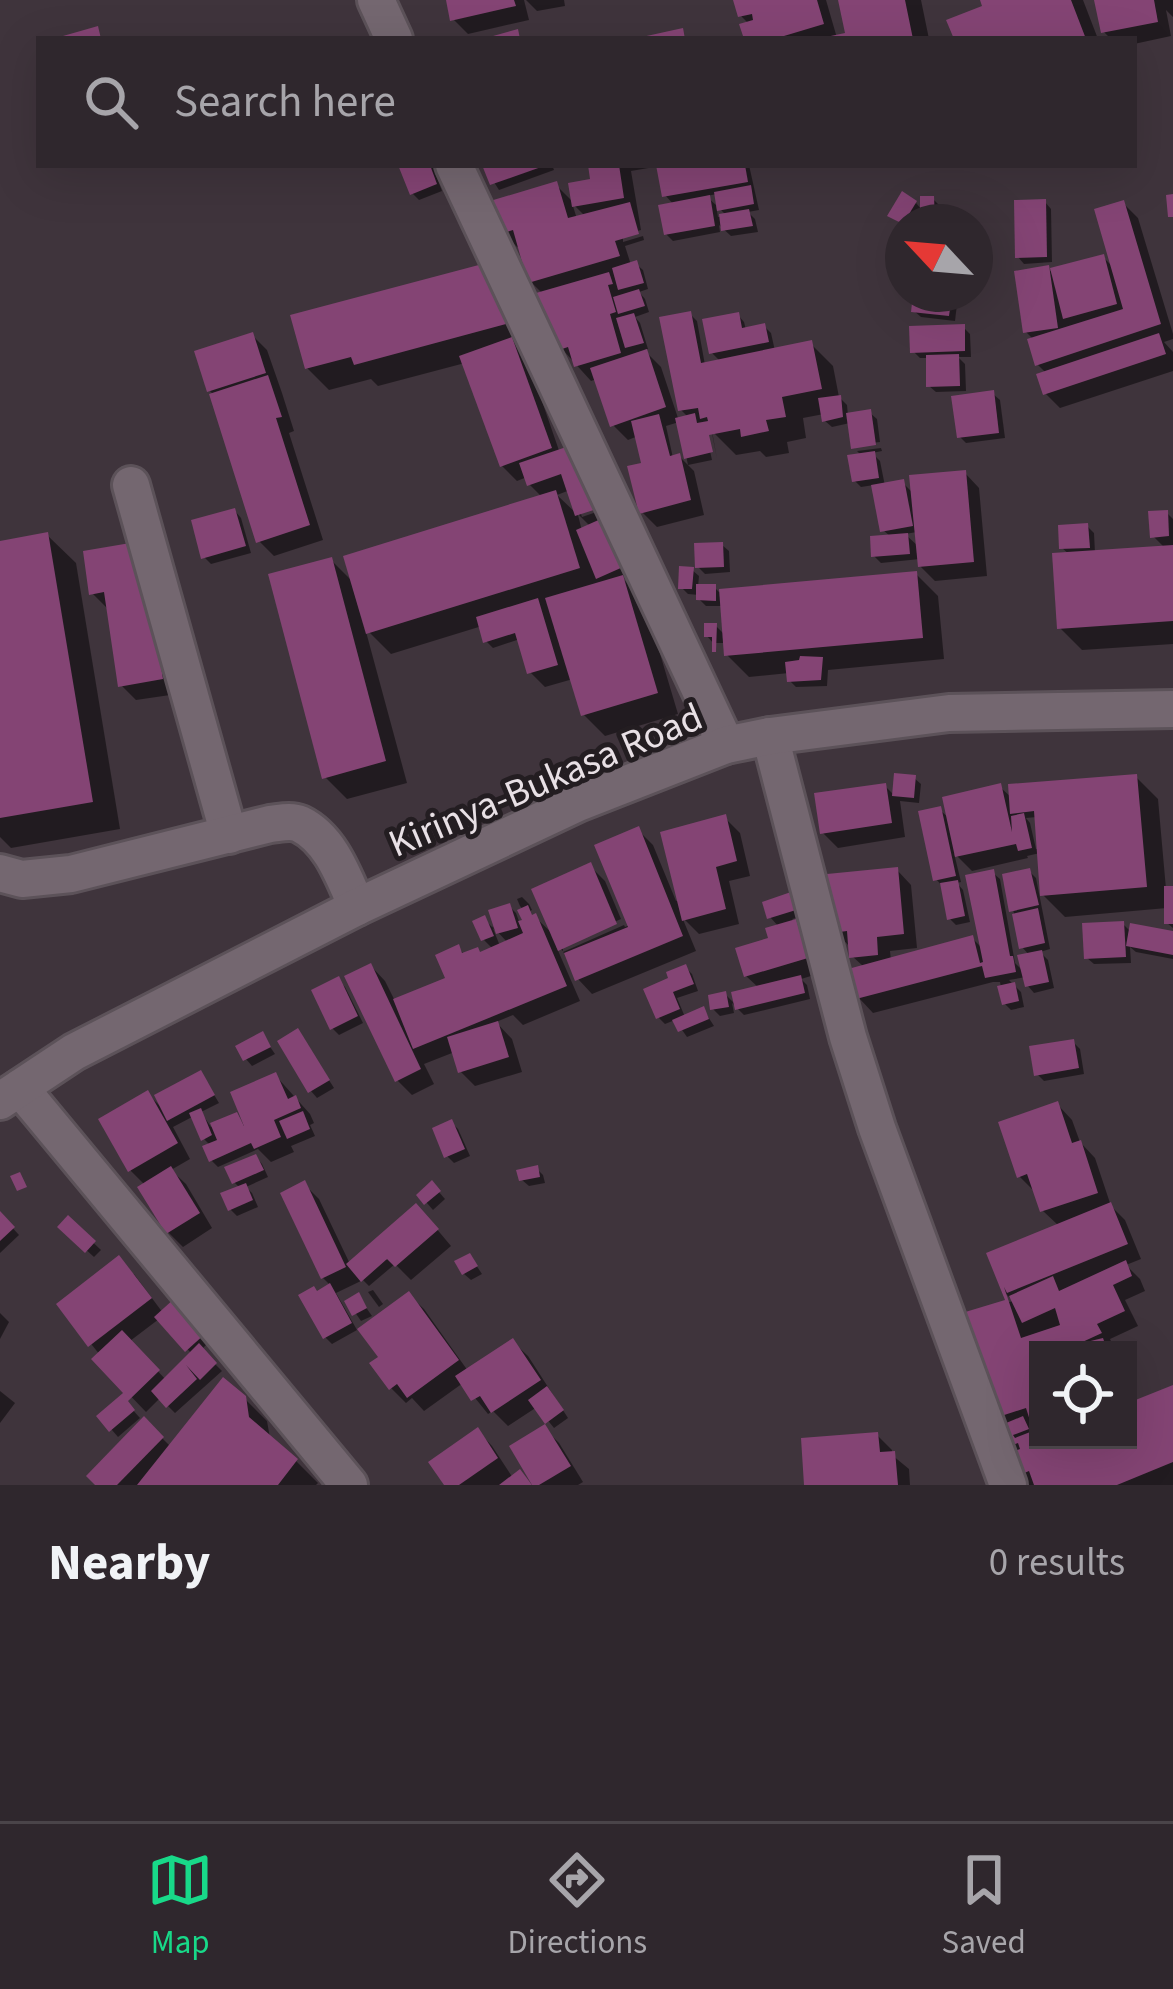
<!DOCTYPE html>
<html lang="en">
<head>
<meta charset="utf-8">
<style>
	:root { --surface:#2f272d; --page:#372f35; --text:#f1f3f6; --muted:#a7a5aa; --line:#4a4449; --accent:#18d989 }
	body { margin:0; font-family:"Source Sans 3",sans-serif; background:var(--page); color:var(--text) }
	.controls { position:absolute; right:36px; bottom:36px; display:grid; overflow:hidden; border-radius:0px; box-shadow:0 12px 48px #0002 }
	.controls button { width:108px; height:108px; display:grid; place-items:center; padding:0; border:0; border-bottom:3px solid var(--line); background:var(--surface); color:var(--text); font:60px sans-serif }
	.compass { position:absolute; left:885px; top:204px; width:108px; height:108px; border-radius:50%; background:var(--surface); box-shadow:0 12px 48px #0002; rotate:296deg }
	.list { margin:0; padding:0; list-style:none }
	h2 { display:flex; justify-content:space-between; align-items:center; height:156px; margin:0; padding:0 48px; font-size:51px }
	h2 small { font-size:39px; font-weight:400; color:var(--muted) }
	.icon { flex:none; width:66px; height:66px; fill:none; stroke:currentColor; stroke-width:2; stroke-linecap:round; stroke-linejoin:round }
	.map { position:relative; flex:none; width:1173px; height:1485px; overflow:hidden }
	.search { position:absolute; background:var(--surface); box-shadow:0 12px 48px #0002; left:36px; right:36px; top:36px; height:132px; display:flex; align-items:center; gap:30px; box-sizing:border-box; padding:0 42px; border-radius:0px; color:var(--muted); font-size:45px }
	.sheet { height:336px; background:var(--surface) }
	nav { display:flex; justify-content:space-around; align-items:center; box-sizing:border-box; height:168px; border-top:3px solid var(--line); background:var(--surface); font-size:33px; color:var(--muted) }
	nav a { display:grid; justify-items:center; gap:6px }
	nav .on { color:var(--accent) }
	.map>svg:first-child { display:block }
	.shadow { fill:#0007; fill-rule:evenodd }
	.building { fill:#844474 }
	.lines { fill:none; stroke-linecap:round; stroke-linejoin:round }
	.minor-casing { stroke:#5c5259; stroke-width:42 }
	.minor { stroke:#746770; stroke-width:36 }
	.labels { text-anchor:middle; stroke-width:10; stroke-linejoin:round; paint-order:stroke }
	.street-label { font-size:39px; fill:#e8e0e5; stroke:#231d21 }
</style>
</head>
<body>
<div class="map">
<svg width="1173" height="1485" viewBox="0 0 1173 1485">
	<rect width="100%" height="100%" fill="#3f343c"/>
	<g class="shadow">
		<path d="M449,0H524L529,20L468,34L453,19Z"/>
		<path d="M526,0H564L565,6L537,11Z"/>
		<path d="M737,0H826L837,38L849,36L841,0H921L929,39H747L743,26L749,24L741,16Z"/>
		<path d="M984,0H1083L1098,39H957L986,7Z"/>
		<path d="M1097,0H1173V17L1166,10L1171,36L1134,44V39H1111L1104,32Z"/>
		<path d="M402,165H432L442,191L419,200L412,193Z"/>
		<path d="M483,165H552L554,170L499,190Z"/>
		<path d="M591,165H749L759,210L748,212L755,219L758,232L731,236L719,225L720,232L673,241L666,234L674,205L665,195L660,166L631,171L641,230L623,235V242L643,236L644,240L625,246L631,265L636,264L643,270L648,289L639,292L645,299L649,312L635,317L640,323L648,349L644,350L661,367L679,421L689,418L681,410L690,314L697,321L705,365L721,362L712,353L738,315L744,322L746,330L764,326L771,333L775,351L811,344L833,366L839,397L847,405L848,416L870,413L877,419L880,442L855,445V449L850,423L832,427L825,421L824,414L803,418L806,438L787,442L789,453L766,457L760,451L736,455L712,431L717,459L711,428H705L712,460L688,465L679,422L666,426L673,458L679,456L694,471L704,515L657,527L642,512L645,465L638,436L628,440L613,425L597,379L591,381L562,349L557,333L548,324L543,294L531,282L520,246L517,247L503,232L556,185L574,203L594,181ZM717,194L720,209L727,216L718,217L716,205L706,196ZM572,203L585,216L577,219Z"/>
		<path d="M933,199L940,206V222H925L923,220Z"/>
		<path d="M1045,202L1051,209L1052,262L1024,264L1018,257Z"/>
		<path d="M916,203L922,210L915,222H903V225L891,216Z"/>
		<path d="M1124,204L1138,218L1173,334V339L1164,342L1173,352V371L1060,408L1045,393L1046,373L1038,365L1034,340L1026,332L1050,271L1103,257L1114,268Z"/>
		<path d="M489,265L527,346L519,348L526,355L582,517L608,508L628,574L621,577L644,600L678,714L605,736L583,714L573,679L545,687L530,672L520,639L493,648L486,641L482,626L391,654L365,628L407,783L347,799L325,777L331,560L354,583L542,497L529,484L527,477L517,481L502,466L465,363L378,386L371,379L329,390L307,368ZM570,490L578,514L591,527L582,531L578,515L557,495Z"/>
		<path d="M916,294L950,297L957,304L955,321L921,317L914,311Z"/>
		<path d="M963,327L970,334L971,357H958L965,364L966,391L936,392L929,386V358H920L913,351Z"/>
		<path d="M252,335L267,350L282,393L294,431L289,433L323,540L274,556L259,541L214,395L209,390Z"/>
		<path d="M993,394L1000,400L1005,438L966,443L960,437Z"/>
		<path d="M881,448L882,451L872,453L880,461L885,486L903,483L914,494L965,473L979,488L987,576L935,581L920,566V559L881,563L874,556L891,537L883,530L874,485L861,487L854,480L862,456L857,451ZM917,532L919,547L905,534Z"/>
		<path d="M235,511L241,518L251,553L211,564L204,557Z"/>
		<path d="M1167,513L1173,519V644L1082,650L1060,628L1070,555L1062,548L1087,526L1094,533L1095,553L1165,548L1153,536Z"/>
		<path d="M47,535L76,563L120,829L11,848L0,837V544Z"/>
		<path d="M722,545L729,551L730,572L705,574L698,567Z"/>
		<path d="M156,560L177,694L136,700L121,685L107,608L92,593Z"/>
		<path d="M692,570L699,576L698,587H714L719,592L916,574L938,596L944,659L828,670L827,686L796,687L789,680V673L749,677L727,655L726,643H713L707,636L716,626L726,636L723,606H706L699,599V595L688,594L681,587Z"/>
		<path d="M1136,777L1158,799L1166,889H1173V928L1167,923V908L1065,917L1040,892V853L1027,856L1028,858L972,871L954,853L961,882L957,883L963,890L970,922L956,925L950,919L943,887L936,879L940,810L950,819L1000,787L1012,798ZM1037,817L1040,849H1036L1030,823L1026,818Z"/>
		<path d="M914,778L921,784L919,803L900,801L905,837L838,848L823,833L885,786L895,796Z"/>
		<path d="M725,818L740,833L750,876L729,881L739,924L699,934L682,917L696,951L592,994L578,979L569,958L563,952L624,925L625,927L630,925L638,830L653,845L676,901L679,900Z"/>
		<path d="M590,866L605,881L621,919L563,945V951L556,946L580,1001L523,1025L513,1015L496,1022L512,1039L522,1072L475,1086L461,1072L452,1053L424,1064L434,1084L412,1095L397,1080L371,966L385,981L395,1001L444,981L458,948L465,955L482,954L493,949L484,940V919L498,933L509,906L516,913L520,924L535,917L554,935ZM492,926L508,943L500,946Z"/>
		<path d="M897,870L911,885L917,948L890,951L891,960L973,939L982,948L993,873L1000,879L1015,963L1024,972L1030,956L1022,947L1005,876L1029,871L1036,878L1050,949L1040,952L1048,960L1054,988L1034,993L1028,986L1026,977L1009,980L1021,992L1024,1007L1011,1010L1004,1003L1000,982H993L873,1013L859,998L864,967L852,956L849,946L835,931Z"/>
		<path d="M790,896L796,903L800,917L792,919L810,937L821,973L801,979L807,985L810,999L744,1015L732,1003L734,1013L720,1016L713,1009L725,994L737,1006L759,988L746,976L779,927L770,917Z"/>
		<path d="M522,897L529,904L532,910L526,913L520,906L517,899Z"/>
		<path d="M1123,924L1131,932L1173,934V959L1136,952L1130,947L1131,963L1094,964L1087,958Z"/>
		<path d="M685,967L692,974L698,991L677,998L685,1017L703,1009L714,1026L687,1037L675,1020L665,1024L658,1017Z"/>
		<path d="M338,980L345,987L363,1023L339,1035L332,1028Z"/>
		<path d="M298,1031L334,1088L317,1098L311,1091Z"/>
		<path d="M262,1035L275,1054L252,1066L246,1059Z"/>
		<path d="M1073,1042L1080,1049L1084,1074L1044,1081L1037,1074Z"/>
		<path d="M201,1073L219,1103L201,1112L211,1127L236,1116L248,1128L276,1076L310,1114L314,1123L310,1125L315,1136L291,1146L294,1152L271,1162L258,1149L218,1167L211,1160V1146L204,1139L194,1116L173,1127L190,1159L171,1170L186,1184L212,1228L183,1247L168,1232L145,1185L130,1170L148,1094L162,1108Z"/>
		<path d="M1058,1105L1072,1120L1080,1142L1095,1158L1111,1206L1125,1220L1141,1259L1126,1265L1140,1279L1145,1291L1125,1300L1138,1326L1110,1339L1114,1348L1038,1350V1440H1128V1406L1173,1388V1485H1027L1018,1475L1017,1453L1009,1445L997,1417L966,1315L1013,1301L1005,1293L990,1254L1059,1226L1043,1211L1034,1191L1019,1176Z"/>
		<path d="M452,1123L458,1129L470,1156L454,1163L447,1156Z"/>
		<path d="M256,1157L262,1164L268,1177L246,1187L252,1193L258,1207L237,1216L230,1209L240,1188L234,1182Z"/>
		<path d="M537,1169L543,1175L545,1183L529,1186L522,1180Z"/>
		<path d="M304,1184L319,1199L350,1264L371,1246L386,1260L430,1221L451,1246L411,1280L395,1264L369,1286L363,1280L336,1293L357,1330L332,1344L325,1337L318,1294L331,1286L323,1278Z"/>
		<path d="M432,1184L445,1199L433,1210L420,1195Z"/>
		<path d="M0,1214L19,1235L0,1253Z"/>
		<path d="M68,1219L101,1250L94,1257L61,1227Z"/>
		<path d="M470,1256L482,1274L471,1280L464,1274Z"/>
		<path d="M134,1274L163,1313L210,1341L201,1350L222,1371L175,1413L160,1398L146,1412L95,1359L100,1355L60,1305ZM159,1319L192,1354L166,1380L130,1341Z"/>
		<path d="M373,1290L383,1304L379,1307L368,1292Z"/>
		<path d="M409,1295L424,1309L468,1371L513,1342L528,1356L568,1418L554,1428L537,1407L508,1426L493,1411L488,1414L463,1383L424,1411L412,1398L406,1403L391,1388L382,1358Z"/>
		<path d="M358,1296L372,1316L361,1321L348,1302Z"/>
		<path d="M0,1313L9,1322L0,1339Z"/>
		<path d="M0,1391L15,1403L0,1423Z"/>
		<path d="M122,1398L140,1418L118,1437L100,1416Z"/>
		<path d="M244,1398L267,1421L270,1438L296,1461L318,1483L316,1485H99L144,1420L171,1447Z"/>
		<path d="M544,1428L559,1443L583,1482L578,1485H536Z"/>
		<path d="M478,1431L492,1446L513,1478L520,1473L532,1485H448Z"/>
		<path d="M877,1435L892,1450V1455L909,1469L910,1485H807Z"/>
	</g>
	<g class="building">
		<path d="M446,0H514L516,6L450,21Z"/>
		<path d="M733,0H817L824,24L774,39H759L758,36L744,39L739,24L753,20L752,14L738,17Z"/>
		<path d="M838,0H905L913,39H826V37L845,33Z"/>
		<path d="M980,0H1071L1086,39H954L946,20L982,6Z"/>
		<path d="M1094,0H1154L1158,22L1101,33Z"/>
		<path d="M98,26L101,39H56V38Z"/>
		<path d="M683,28L685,39H642V37Z"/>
		<path d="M518,29L520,39H486V38Z"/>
		<path d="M398,165H430L437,184L410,195Z"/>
		<path d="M482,165H544V166L490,185Z"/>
		<path d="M588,165H619L624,198L572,207L568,183L590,179Z"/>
		<path d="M656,165H745L748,182L662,197Z"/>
		<path d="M557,181L568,218L630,202L639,234L615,241L620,256L528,283L513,230L500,234L490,201Z"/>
		<path d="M751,185L754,204L717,211L714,192Z"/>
		<path d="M902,191L917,201L903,224L887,216Z"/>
		<path d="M1173,194V217H1168L1166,195Z"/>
		<path d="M710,195L715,226L664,235L658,205Z"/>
		<path d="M920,196H934L935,221H920Z"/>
		<path d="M1046,199L1047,257L1015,258L1014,200Z"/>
		<path d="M1124,200L1161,324L1035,366L1027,339L1123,309L1094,209Z"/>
		<path d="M749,209L753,226L721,231L719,214Z"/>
		<path d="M1104,254L1117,304L1063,319L1050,268Z"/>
		<path d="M637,260L644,283L618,290L612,268Z"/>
		<path d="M490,262L506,324L354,365L351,357L305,369L290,315Z"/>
		<path d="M1049,265L1058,328L1023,333L1014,271Z"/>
		<path d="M609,272L613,284L608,285L616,312L610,314L621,353L574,367L568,347L559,350L551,324L546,326L536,293Z"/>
		<path d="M639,289L645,306L618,314L613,297Z"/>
		<path d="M913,294H952L949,316L911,312Z"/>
		<path d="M691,311L701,363L812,340L822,389L782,397L786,417L766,420L769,431L741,437L740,429L709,435L713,452L684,459L675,418L695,413L697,423L708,421L707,417L700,419L698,408L678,411L659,317Z"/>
		<path d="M739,312L742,328L765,323L769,342L709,354L702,319Z"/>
		<path d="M634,313L644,343L625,348L616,318Z"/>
		<path d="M965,324V351L910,353L909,326Z"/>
		<path d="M253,332L266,373L207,392L194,351Z"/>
		<path d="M1159,333L1166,354L1043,395L1036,374Z"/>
		<path d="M512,337L552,448L500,467L459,356Z"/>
		<path d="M647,349L666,407L610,427L590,368Z"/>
		<path d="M959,354L960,386L926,387V355Z"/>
		<path d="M268,375L282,417L276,418L310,525L256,543L209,394Z"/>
		<path d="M994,390L999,433L957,438L951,396Z"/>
		<path d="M841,395L843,417L822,422L818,398Z"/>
		<path d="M871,409L876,445L851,449L846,413Z"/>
		<path d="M659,414L670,456L680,453L691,500L639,514L627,466L641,463L631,421Z"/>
		<path d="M578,443L600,508L575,516L561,474L527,486L519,463Z"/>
		<path d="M875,451L879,478L852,482L847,455Z"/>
		<path d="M966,470L974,562L918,567L909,475Z"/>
		<path d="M904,479L913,526L880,532L871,485Z"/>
		<path d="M556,490L580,568L366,634L343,556Z"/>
		<path d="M235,508L246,546L201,559L191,520Z"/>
		<path d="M1168,510L1169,536L1150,538L1148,511Z"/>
		<path d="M603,518L623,567L596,579L576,530Z"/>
		<path d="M1088,523L1090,548L1059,549L1058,525Z"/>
		<path d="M48,532L93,802L0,818V541Z"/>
		<path d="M908,533L910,554L871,557L870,536Z"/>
		<path d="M142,541L163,679L118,687L104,592L89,595L83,551Z"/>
		<path d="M723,542L724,567L695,568L694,543Z"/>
		<path d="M1173,545V621L1057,629L1052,553Z"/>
		<path d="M332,557L386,761L322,779L268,574Z"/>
		<path d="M679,566L694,567L692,589H678Z"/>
		<path d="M917,571L923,638L724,656L719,589Z"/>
		<path d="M623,575L658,693L581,716L545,598Z"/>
		<path d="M696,584H716V601L696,600Z"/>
		<path d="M538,598L558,665L527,674L515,633L483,643L476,617Z"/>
		<path d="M704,623H717L716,652H712V637H704Z"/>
		<path d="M800,656L823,657L821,680L787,682L785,662L799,660Z"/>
		<path d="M894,773L916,775L914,798L892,796Z"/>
		<path d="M1137,774L1147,887L1040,896L1034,811L1010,814L1008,784Z"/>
		<path d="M886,783L892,823L820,834L814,793Z"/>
		<path d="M1001,783L1012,832L1011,816L1024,813L1032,848L1018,851L1016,844L955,857L942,797Z"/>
		<path d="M941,806L956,876L933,881L918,811Z"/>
		<path d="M726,814L737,861L716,867L726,909L682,921L660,832Z"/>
		<path d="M639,826L683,936L575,981L564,953L628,927L594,845Z"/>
		<path d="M591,862L617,924L558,951L531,889Z"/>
		<path d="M898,867L904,934L877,937L878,955L849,958L847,931L832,933L827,874Z"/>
		<path d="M1030,868L1039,905L1009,912L1002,874Z"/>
		<path d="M994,869L1010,956H1013L1016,972L985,978L982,966L856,999L848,969L973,935L980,963L983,962L965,875Z"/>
		<path d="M958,880L965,916L947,920L940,883Z"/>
		<rect x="1164" y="886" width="9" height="38"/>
		<path d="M791,892L796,910L767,919L762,902Z"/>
		<path d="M510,903L518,928L496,934L488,910Z"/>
		<path d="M528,905L532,915L536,913L567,986L413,1049L393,999L445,978L435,955L459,944L462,953L478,947L480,952L523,933L518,921L522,920L517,910Z"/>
		<path d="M1038,908L1045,943L1019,949L1012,914Z"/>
		<path d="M485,915L494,936L481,941L472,921Z"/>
		<path d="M796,919L808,958L744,977L735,948L768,938L765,928Z"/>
		<path d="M1124,921L1126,957L1084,959L1082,923Z"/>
		<path d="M1130,923L1173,931V955L1126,946Z"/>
		<path d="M1042,950L1049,982L1025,987L1017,955Z"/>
		<path d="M371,963L421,1069L395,1082L344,976Z"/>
		<path d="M686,964L694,984L673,992L680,1009L656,1019L643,989L668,978L666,972Z"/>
		<path d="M801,975L805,993L735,1010L731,992Z"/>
		<path d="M339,976L358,1016L330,1030L311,990Z"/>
		<path d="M1015,982L1019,1001L1002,1005L997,986Z"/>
		<path d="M726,991L729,1007L710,1010L708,995Z"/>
		<path d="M704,1006L709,1019L678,1032L672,1020Z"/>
		<path d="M498,1021L509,1057L458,1073L447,1037Z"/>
		<path d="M298,1028L330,1080L308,1093L277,1041Z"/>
		<path d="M263,1031L271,1047L243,1061L235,1046Z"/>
		<path d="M1074,1039L1079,1068L1034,1076L1029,1046Z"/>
		<path d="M201,1070L215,1095L167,1121L154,1095Z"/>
		<path d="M276,1072L288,1099L296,1095L301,1108L274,1120L281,1137L254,1149L251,1143L209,1162L202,1146L217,1140L210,1123L237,1112L244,1126L230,1092Z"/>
		<path d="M148,1090L178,1143L128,1172L98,1119Z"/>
		<path d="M1058,1101L1072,1143L1081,1140L1098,1193L1040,1212L1027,1174L1017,1178L998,1122Z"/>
		<path d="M201,1108L212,1135L201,1141L189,1113Z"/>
		<path d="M303,1111L310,1129L287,1139L279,1121Z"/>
		<path d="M452,1119L465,1149L444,1158L432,1128Z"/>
		<path d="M256,1154L264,1170L232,1184L224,1167Z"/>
		<path d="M538,1165L540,1177L519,1181L516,1170Z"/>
		<path d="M171,1166L200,1213L166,1234L137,1187Z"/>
		<path d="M20,1172L27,1187L17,1191L10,1176Z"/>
		<path d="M305,1180L346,1267L321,1279L280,1193Z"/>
		<path d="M432,1180L441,1191L424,1205L416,1195Z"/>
		<path d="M246,1183L253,1200L228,1211L220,1193Z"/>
		<path d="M1111,1202L1128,1244L1007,1293L1004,1287L1021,1338L1060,1325L1055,1308L1022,1323L1009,1296L1053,1276L1059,1291L1126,1260L1132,1276L1113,1285L1125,1311L1097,1324L1102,1333L1078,1344L1103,1338L1107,1350H1038V1425L1032,1427L1026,1408L995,1418L962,1313L1005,1300L986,1253Z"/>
		<path d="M416,1203L439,1229L395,1267L387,1259L361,1282L346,1264Z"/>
		<path d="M0,1211L15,1227L0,1241Z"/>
		<path d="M68,1215L96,1241L85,1253L57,1227Z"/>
		<path d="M470,1253L478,1266L462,1275L454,1261Z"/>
		<path d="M119,1255L152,1298L88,1347L56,1304Z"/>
		<path d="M330,1283L352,1323L323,1339L298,1295L314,1286L317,1291Z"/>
		<path d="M409,1291L459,1360L407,1398L397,1384L389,1390L369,1363L378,1357L357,1329Z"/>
		<path d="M359,1292L367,1308L352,1316L344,1301Z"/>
		<path d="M175,1298L206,1333L185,1352L154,1317Z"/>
		<path d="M122,1330L160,1370L128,1401L135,1410L109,1432L96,1416L123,1393L91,1359Z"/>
		<path d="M513,1338L541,1380L491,1413L480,1396L471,1401L455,1376Z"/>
		<path d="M199,1343L217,1363L200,1380L186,1365L197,1379L166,1408L151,1391Z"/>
		<path d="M223,1377L246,1396L249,1417L298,1459L278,1485H137Z"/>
		<path d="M1173,1385V1462L1117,1485H1034L1029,1471L1015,1477L1006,1454L1020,1449L1018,1443L1007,1447L999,1426L1023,1416L1029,1429L1013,1435L1015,1438L1038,1429V1440H1128V1403Z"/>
		<path d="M547,1386L564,1410L545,1424L528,1400Z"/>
		<path d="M144,1416L164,1437L117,1485H95L86,1476Z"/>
		<path d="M545,1424L571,1466L539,1485H532L509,1446Z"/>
		<path d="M478,1427L498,1458L459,1485H444L428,1462Z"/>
		<path d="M878,1432L880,1452L895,1451L898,1485H804L801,1438Z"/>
		<path d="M520,1469L532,1485H499Z"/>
	</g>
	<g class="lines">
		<g class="minor-casing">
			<g id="minor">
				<path d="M376,0L394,39"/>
				<path d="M454,165L726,745"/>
				<path d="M131,485L229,835"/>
				<path d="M770,736L848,1037L877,1128L1008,1485"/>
				<path d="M0,873L22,879L71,874L270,824C280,823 291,820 300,824C331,839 344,878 357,907"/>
				<path d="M20,1088L349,1485"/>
				<path d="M0,1101L74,1052L357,907L578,803L726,745L770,736L949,713L1173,709"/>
			</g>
		</g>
		<use href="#minor" class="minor"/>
	</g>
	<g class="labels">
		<g class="street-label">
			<text transform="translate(545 779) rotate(-23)" y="14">Kirinya-Bukasa Road</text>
		</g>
	</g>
</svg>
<div class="controls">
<button><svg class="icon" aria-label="locate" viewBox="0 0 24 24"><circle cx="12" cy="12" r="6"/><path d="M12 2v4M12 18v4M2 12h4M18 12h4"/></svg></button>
</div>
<svg class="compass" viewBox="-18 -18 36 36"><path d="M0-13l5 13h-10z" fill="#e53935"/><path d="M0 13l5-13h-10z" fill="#a7a5aa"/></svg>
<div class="search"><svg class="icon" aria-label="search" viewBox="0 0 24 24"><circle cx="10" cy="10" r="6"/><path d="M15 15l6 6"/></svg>Search here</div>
</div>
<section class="sheet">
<h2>Nearby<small>0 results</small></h2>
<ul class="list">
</ul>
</section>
<nav>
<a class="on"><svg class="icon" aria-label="map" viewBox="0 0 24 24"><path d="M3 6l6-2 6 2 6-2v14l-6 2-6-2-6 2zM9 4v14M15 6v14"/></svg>Map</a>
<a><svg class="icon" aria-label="directions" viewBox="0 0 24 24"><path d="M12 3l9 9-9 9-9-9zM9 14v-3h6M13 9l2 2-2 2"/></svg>Directions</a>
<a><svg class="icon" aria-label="saved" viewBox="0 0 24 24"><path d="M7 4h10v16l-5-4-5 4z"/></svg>Saved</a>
</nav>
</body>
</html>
